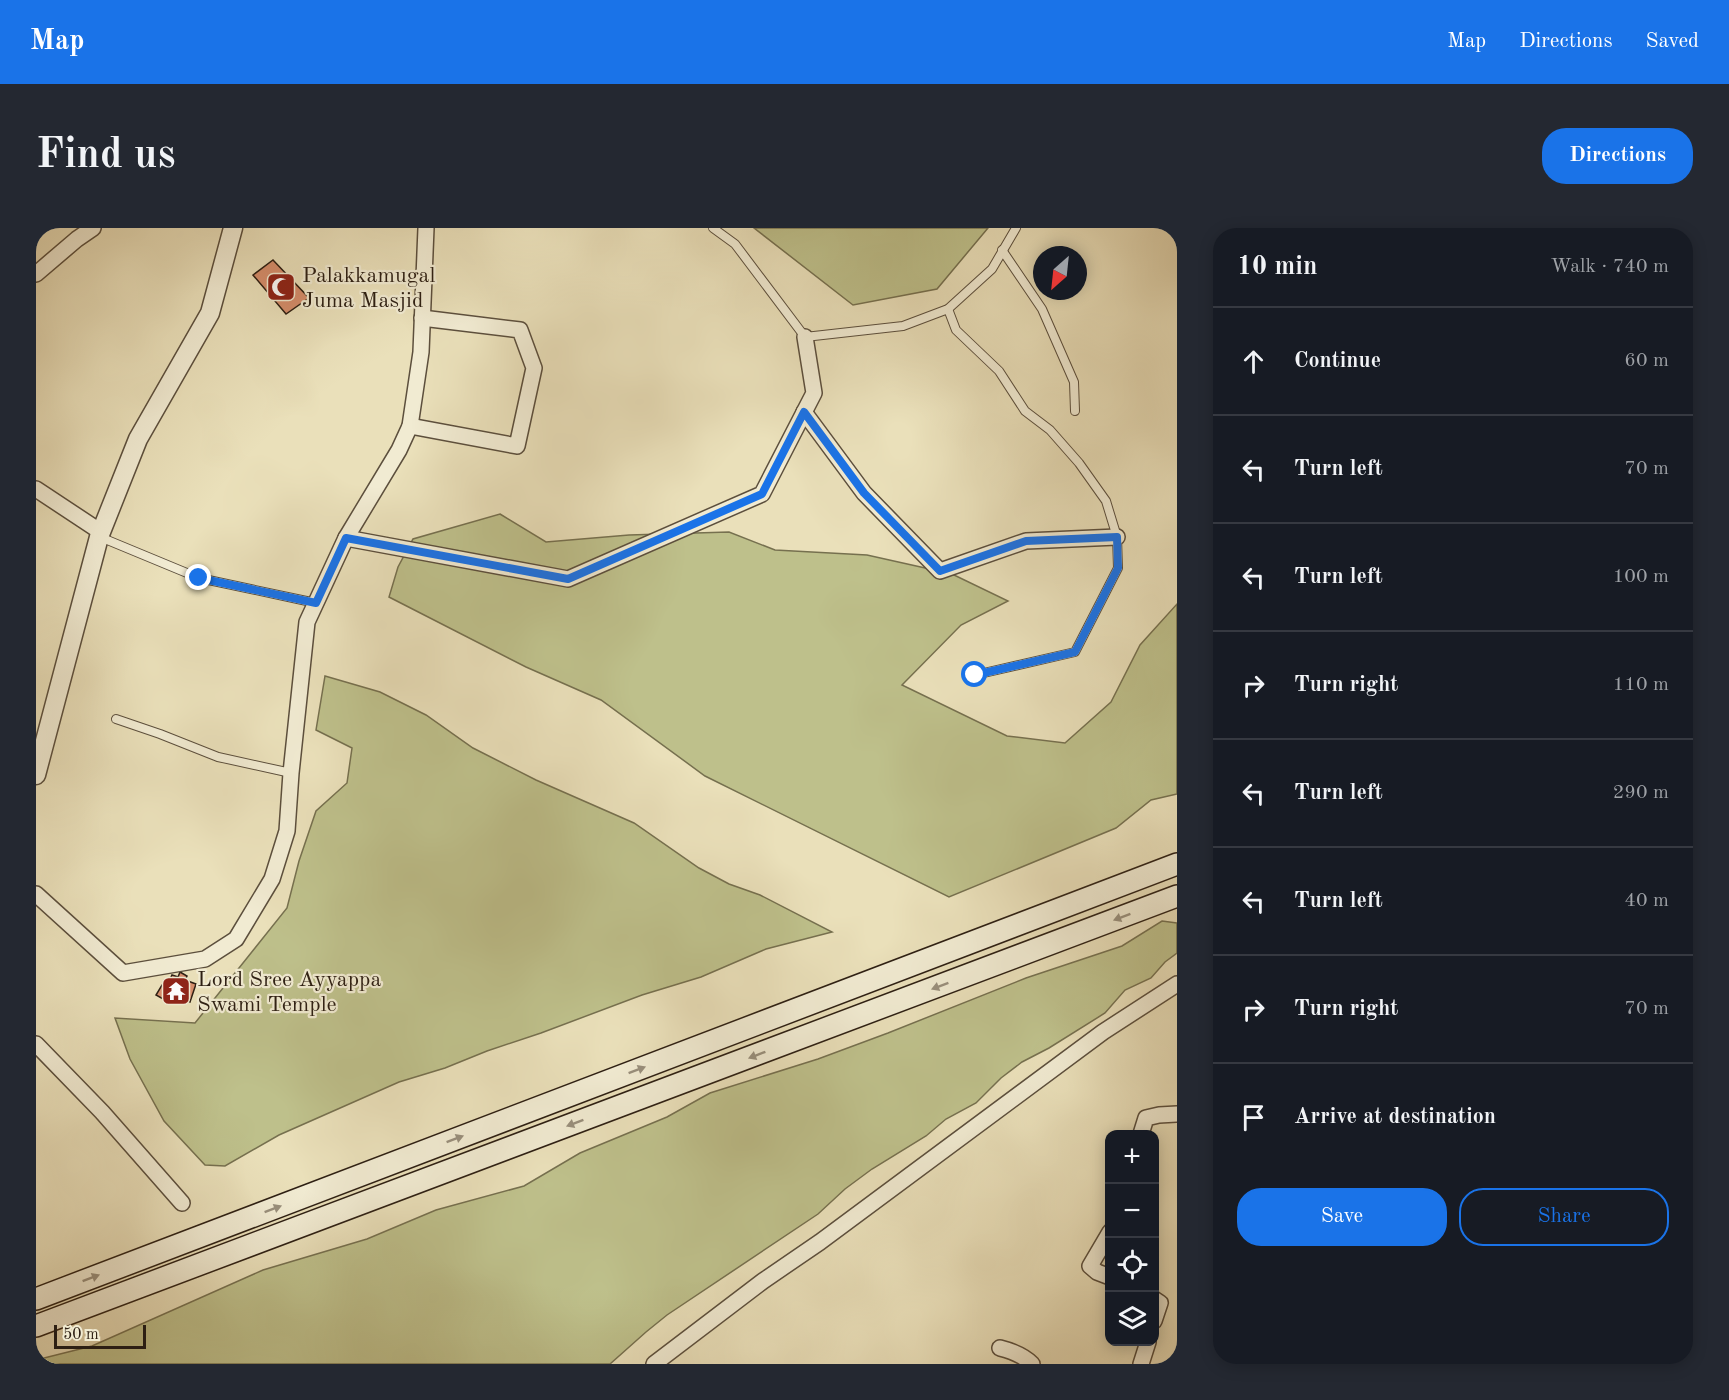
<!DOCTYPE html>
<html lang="en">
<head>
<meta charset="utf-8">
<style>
	:root { --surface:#171b24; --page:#242831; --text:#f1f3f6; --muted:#9ea1a6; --line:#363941; --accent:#1a73e8 }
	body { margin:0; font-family:"Old Standard TT",serif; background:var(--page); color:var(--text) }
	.controls { position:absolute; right:18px; bottom:18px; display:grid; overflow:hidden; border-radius:12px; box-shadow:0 3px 15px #0003 }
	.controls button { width:54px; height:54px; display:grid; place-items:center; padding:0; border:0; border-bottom:2px solid var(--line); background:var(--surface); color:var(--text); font:30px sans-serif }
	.compass { position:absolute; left:997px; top:18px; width:54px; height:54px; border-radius:50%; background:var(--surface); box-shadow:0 3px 15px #0003; rotate:207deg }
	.scale { position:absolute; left:18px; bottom:15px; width:92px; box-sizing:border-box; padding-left:6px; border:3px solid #2d1f13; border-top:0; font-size:16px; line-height:21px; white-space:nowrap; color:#2d1f13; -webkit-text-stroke:4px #f1ebd2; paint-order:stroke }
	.stop { position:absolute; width:18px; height:18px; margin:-14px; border:4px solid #1a73e8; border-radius:50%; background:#fff }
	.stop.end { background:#1a73e8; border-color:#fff; box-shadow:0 2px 6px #0008 }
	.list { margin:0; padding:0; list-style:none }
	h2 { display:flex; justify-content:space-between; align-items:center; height:78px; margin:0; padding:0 24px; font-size:26px }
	h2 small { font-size:20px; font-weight:400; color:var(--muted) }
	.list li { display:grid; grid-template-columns:39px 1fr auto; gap:18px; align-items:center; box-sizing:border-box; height:108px; padding:0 24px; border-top:2px solid var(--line) }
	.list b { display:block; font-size:22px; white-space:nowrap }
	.list em { font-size:20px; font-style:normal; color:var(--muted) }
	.actions { display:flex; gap:12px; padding:18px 24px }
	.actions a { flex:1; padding:14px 0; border:2px solid var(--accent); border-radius:24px; text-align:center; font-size:21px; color:var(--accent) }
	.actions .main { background:var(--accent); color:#fff }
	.icon { flex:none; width:33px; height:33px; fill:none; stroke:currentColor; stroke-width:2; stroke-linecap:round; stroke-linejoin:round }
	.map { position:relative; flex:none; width:1141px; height:1136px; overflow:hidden; border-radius:24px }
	header { display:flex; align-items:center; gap:36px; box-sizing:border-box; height:84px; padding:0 30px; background:var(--accent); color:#fff }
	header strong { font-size:28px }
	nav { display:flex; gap:33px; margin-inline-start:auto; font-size:21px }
	.intro { display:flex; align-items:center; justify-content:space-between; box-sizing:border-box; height:144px; padding:0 36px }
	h1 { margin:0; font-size:42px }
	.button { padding:15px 27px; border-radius:24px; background:var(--accent); color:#fff; font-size:21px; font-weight:700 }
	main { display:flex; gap:36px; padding:0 36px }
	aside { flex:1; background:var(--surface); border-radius:24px; box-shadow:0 3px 15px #0003 }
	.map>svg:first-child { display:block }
	.green { fill:#bec08b; stroke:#76704f; stroke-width:1.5 }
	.building { fill:#d68e6c; stroke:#2d1f13; stroke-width:1.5 }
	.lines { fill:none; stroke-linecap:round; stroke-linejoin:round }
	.service-casing { stroke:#5c4f3d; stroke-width:10 }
	.minor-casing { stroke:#5c4f3d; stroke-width:18 }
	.tertiary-casing { stroke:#5c4f3d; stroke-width:21 }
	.secondary-casing { stroke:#2d1f13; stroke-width:24 }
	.service { stroke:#f1ebd2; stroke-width:8 }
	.minor { stroke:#f1ebd2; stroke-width:15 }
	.tertiary { stroke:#f1ebd2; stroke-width:18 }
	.secondary { stroke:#f1ebd2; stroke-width:21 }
	.oneway { fill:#998f7c }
	.route { stroke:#1a73e8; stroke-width:8 }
	.labels { text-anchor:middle; stroke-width:4.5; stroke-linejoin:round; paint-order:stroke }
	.poi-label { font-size:22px; fill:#2d1f13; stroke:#f1ebd2; text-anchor:start }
</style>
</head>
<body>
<header>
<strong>Map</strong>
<nav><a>Map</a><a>Directions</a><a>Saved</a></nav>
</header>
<div class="intro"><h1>Find us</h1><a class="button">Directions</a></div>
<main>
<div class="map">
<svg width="1141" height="1136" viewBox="0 0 1141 1136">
	<rect width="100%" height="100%" fill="#eae0ba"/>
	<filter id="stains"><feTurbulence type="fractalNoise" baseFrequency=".00333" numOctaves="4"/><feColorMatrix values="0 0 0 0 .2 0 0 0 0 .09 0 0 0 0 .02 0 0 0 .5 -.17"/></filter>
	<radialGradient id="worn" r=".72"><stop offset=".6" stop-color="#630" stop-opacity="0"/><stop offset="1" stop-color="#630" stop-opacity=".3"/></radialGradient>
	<g class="green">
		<path d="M718,0H952L901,61L817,77Z"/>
		<path d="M464,286L510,314L593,307L693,304L739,322L831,327L916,346L972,373L925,397L866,457L971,508L1029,515L1075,474L1104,417L1141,376V566L1115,572L1080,600L913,669L669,548L565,472L490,439L353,369L362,339L377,311Z"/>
		<path d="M289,448L344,464L390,487L437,520L500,552L598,595L663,640L693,656L724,667L796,704L730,721L665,749L606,767L505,805L451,823L409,840L363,854L243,907L189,938L169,937L128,893L94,831L79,790L159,795L251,680L263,633L280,583L311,555L316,520L280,502Z"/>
		<path d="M1126,693L1141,695V725L1129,734L1115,750L1089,762L1069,785L1013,820L986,834L965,850L940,875L910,891L890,908L836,941L809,961L782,986L631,1087L610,1104L574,1136H0V1132L56,1118L227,1042L331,1011L400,982L488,958L544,925L631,889L674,865L782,831L852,805L990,750L1086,718Z"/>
	</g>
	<g class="building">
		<path d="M237,32L273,70L250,86L217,47Z"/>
		<path d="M144,744L151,748L149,752L160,756L154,774L141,768L136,776L120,767L126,757L131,758L136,747L142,749Z"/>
	</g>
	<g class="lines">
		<g class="service-casing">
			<g id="service">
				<path d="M677,0L699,16L769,109L867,98L912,81L956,41L980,0"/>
				<path d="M966,22L1006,81L1038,154L1039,183"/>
				<path d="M912,81L920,102L963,143L989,183L1014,202L1043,235L1070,273L1081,309L1082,340L1039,424L939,447"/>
				<path d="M64,309L163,350L280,375"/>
				<path d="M80,491L124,506L182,529L255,545"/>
			</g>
		</g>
		<g class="minor-casing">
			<g id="minor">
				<path d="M0,46L41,11L57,0"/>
				<path d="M768,184L828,265L904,343L990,313L1081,309"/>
				<path d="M374,198L481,218L498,140L484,102L386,90"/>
				<path d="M0,261L65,304"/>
				<path d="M310,310L532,351L726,266L778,165L769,109"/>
				<path d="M0,666L87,745L169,731L200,711L236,651L251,603L255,545L271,394L310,310L363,222L374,198L385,124L390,0"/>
				<path d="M0,816L66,884L146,975"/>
				<path d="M1105,906L1110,890L1123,887L1141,886"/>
				<path d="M1074,1004L1054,1038L1061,1044L1074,1049"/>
				<path d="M1118,1071L1124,1075L1118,1093"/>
				<path d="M964,1120C976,1123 987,1127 996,1136"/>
				<path d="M618,1136L727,1053L784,1014L1067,804L1141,756"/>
				<path d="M1105,1136L1112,1114"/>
			</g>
		</g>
		<g class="tertiary-casing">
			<path id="tertiary" d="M0,547L63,309L102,211L174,85L197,0"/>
		</g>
		<g class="secondary-casing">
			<g id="secondary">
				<path d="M0,1071L1141,636"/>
				<path d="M0,1098L1141,668"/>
			</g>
		</g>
		<use href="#service" class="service"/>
		<use href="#minor" class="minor"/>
		<use href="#tertiary" class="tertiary"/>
		<use href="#secondary" class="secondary"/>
	</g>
	<defs><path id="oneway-solid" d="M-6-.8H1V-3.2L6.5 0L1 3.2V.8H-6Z" transform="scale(1.5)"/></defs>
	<g class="oneway">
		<use href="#oneway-solid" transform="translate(1086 689) rotate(159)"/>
		<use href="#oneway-solid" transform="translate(904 758) rotate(159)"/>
		<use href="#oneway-solid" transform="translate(721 827) rotate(159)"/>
		<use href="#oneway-solid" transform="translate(601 842) rotate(-21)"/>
		<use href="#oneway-solid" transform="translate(539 895) rotate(159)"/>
		<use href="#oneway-solid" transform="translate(419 911) rotate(-21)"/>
		<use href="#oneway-solid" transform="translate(237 981) rotate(-21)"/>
		<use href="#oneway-solid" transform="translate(55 1050) rotate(-21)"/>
	</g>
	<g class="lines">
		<path class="route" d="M163,350L280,375L310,310L532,351L726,266L768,184L828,265L904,343L990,313L1081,309L1082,340L1039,424L939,447"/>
	</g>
	<defs>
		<g id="mosque-square" transform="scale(1.5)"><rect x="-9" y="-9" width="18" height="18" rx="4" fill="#8f2418" stroke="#f1ebd2"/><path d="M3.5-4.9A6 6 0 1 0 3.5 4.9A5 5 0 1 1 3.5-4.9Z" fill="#fff"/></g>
		<g id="temple-square" transform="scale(1.5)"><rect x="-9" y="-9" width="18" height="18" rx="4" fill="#8f2418" stroke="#f1ebd2"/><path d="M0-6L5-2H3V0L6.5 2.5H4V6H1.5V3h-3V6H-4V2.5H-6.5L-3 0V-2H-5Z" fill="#fff"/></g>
	</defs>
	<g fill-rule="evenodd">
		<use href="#mosque-square" x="245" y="59"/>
		<use href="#temple-square" x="140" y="763"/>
	</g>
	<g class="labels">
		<g class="poi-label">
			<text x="266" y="54">Palakkamugal<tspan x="266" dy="25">Juma Masjid</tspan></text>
			<text x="161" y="758">Lord Sree Ayyappa<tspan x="161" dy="25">Swami Temple</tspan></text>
		</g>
	</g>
	<rect width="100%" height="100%" filter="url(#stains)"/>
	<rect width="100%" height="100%" fill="url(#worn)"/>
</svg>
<div class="controls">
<button>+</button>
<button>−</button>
<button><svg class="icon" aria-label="locate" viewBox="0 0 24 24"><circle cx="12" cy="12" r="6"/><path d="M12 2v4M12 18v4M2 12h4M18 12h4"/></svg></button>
<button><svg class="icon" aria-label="layers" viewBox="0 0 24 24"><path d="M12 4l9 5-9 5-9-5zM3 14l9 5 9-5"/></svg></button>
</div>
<svg class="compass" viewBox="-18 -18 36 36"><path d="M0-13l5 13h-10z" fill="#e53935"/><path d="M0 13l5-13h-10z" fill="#9ea1a6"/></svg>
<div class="scale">50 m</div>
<div class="stop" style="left:939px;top:447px"></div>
<div class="stop end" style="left:163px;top:350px"></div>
</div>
<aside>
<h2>10 min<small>Walk · 740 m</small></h2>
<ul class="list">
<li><svg class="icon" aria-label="ahead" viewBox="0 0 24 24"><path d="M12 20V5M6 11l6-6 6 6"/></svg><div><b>Continue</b></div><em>60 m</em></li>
<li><svg class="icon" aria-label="left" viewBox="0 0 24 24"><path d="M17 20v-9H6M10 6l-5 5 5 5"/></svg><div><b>Turn left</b></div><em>70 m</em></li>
<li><svg class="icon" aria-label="left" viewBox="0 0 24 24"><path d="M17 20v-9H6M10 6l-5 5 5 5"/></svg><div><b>Turn left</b></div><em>100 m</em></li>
<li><svg class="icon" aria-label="right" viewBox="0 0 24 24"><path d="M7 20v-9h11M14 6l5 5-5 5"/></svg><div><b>Turn right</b></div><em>110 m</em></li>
<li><svg class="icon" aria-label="left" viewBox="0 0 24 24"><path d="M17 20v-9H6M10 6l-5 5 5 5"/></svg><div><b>Turn left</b></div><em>290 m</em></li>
<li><svg class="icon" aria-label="left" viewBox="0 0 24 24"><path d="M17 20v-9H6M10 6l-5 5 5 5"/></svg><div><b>Turn left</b></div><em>40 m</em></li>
<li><svg class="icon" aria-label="right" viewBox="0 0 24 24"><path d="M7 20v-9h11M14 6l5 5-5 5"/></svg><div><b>Turn right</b></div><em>70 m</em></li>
<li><svg class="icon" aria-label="arrive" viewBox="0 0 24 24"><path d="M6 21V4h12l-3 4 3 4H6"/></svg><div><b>Arrive at destination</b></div></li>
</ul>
<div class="actions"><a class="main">Save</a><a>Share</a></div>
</aside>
</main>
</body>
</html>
